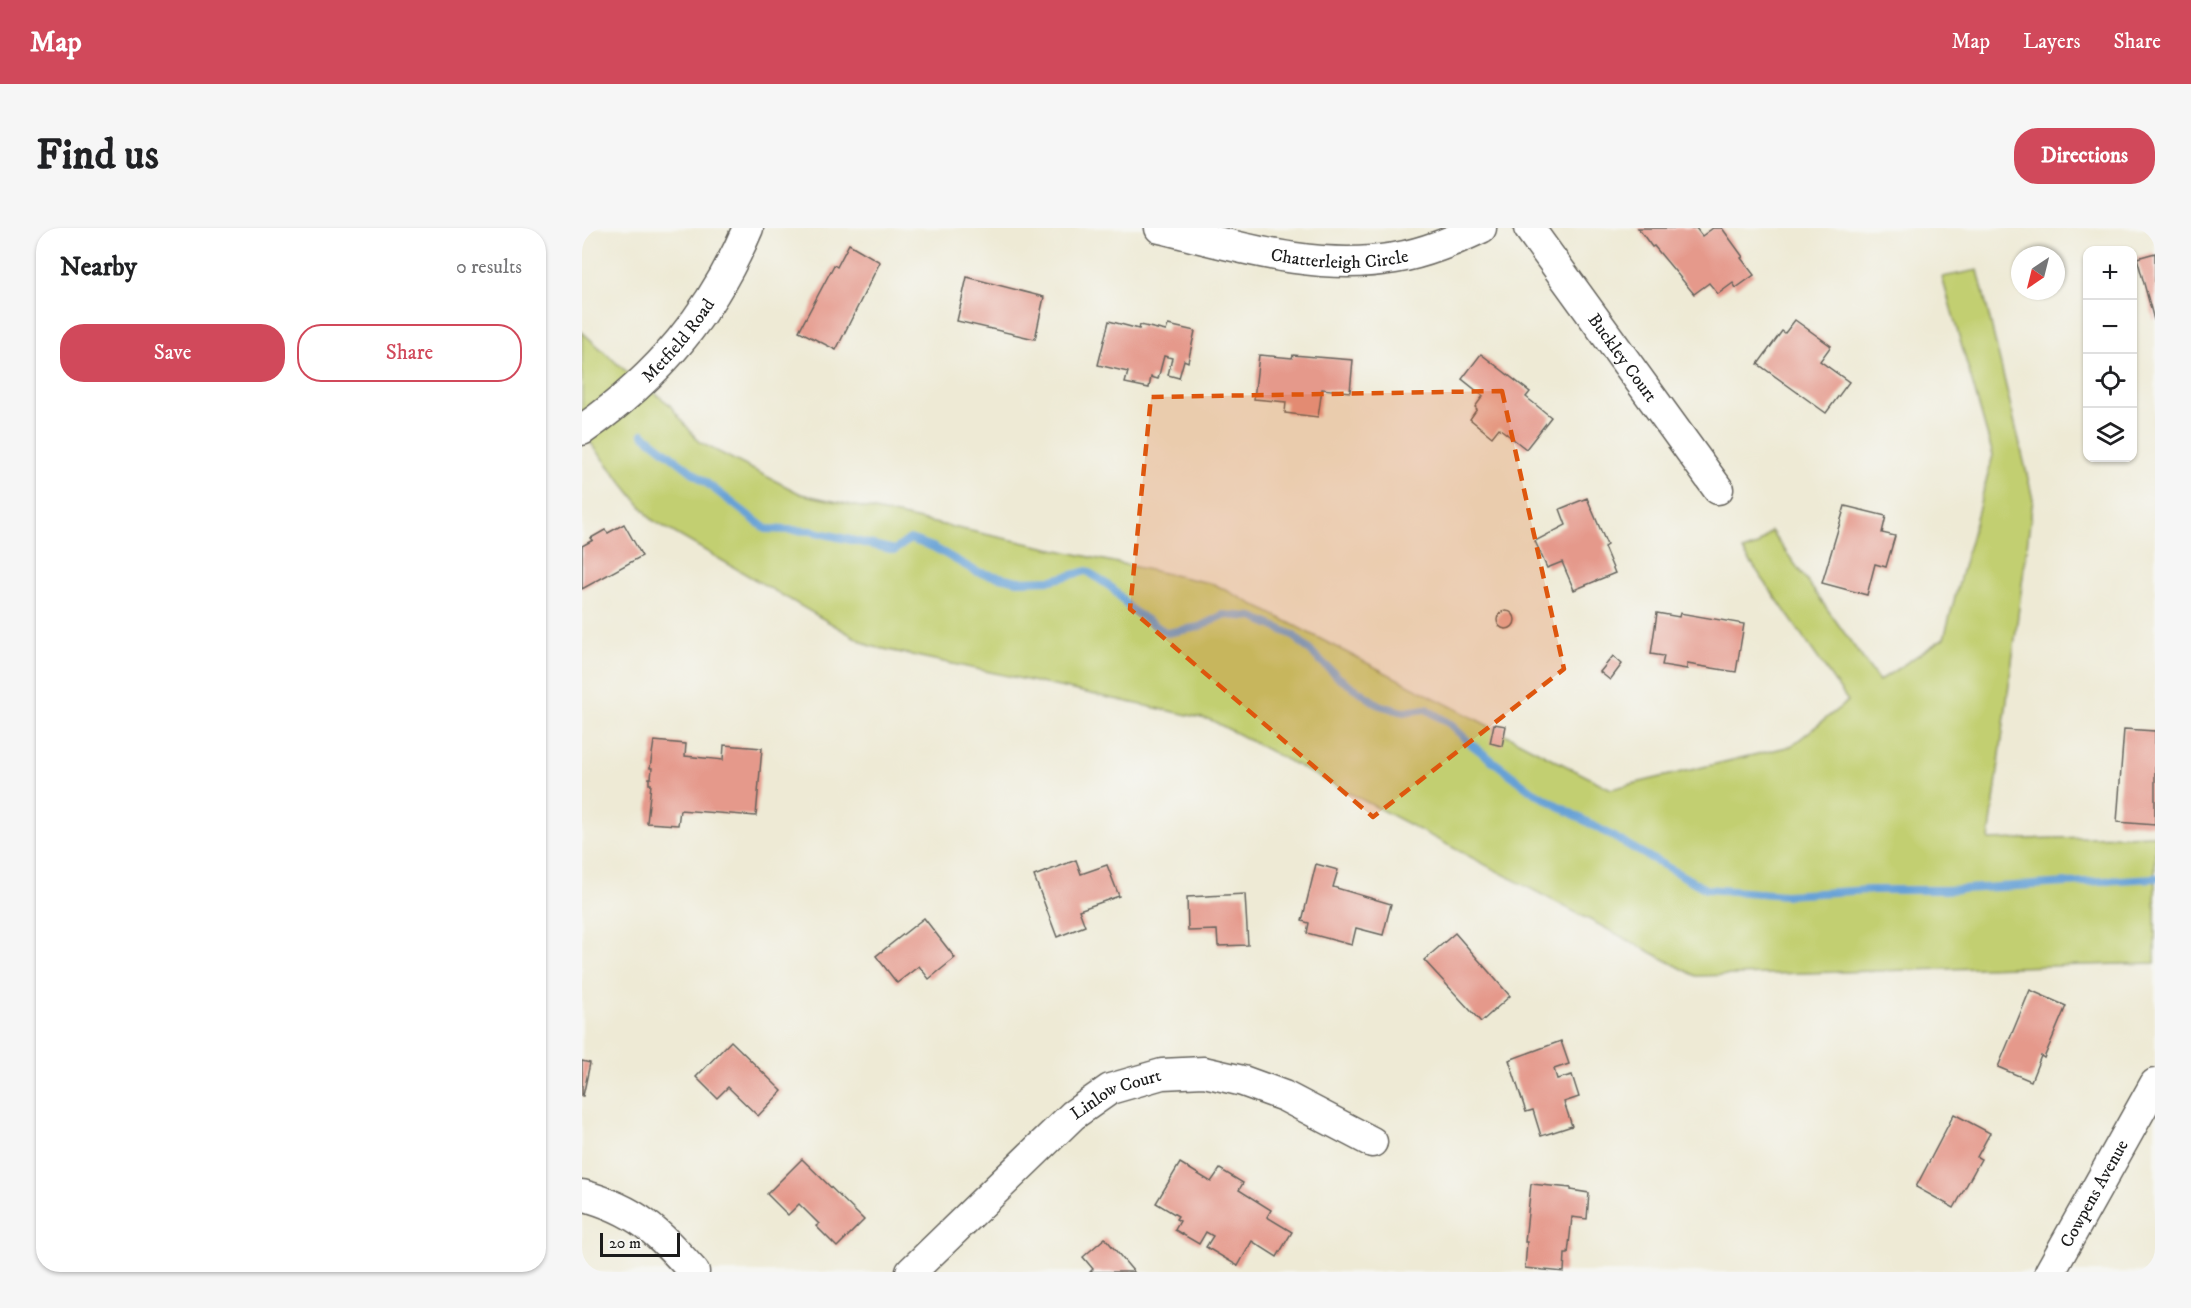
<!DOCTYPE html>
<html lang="en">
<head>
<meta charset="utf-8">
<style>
	:root { --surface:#fff; --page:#f6f6f6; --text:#202124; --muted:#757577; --line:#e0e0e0; --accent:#d1495b }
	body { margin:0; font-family:"IM FELL DW Pica",serif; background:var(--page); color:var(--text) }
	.controls { position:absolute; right:18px; top:18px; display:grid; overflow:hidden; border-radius:12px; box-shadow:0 2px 4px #0004 }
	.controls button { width:54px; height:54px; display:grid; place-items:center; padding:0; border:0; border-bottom:2px solid var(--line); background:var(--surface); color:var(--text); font:30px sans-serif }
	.compass { position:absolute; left:1429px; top:18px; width:54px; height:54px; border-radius:50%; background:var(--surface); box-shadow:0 2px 4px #0004; rotate:215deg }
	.scale { position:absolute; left:18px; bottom:15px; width:80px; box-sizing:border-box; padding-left:6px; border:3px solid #1c1c1c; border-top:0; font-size:16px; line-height:21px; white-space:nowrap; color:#1c1c1c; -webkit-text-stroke:4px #f6f6f2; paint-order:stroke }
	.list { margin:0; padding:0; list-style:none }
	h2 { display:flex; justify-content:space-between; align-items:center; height:78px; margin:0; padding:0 24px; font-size:26px }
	h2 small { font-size:20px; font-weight:400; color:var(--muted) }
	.actions { display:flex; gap:12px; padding:18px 24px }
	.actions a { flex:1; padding:14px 0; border:2px solid var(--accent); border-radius:24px; text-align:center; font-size:21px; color:var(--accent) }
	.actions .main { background:var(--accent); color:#fff }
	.icon { flex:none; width:33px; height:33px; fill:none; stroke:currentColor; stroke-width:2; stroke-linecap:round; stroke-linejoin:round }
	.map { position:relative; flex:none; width:1573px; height:1044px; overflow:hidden; border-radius:24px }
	header { display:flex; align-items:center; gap:36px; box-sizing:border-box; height:84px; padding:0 30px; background:var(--accent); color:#fff }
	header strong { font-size:28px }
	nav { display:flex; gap:33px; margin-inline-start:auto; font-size:21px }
	.intro { display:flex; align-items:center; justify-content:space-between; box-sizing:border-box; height:144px; padding:0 36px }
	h1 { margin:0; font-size:42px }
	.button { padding:15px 27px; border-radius:24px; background:var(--accent); color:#fff; font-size:21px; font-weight:700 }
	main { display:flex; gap:36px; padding:0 36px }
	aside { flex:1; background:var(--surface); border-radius:24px; box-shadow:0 2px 4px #0004 }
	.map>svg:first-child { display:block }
	.green { fill:#c2cf71; stroke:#6f7646; stroke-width:1.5 }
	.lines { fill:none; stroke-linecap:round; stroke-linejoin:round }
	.stream { stroke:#66a1d6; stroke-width:8 }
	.building { fill:#e5998b }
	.minor-casing { stroke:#66645d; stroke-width:33 }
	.minor { stroke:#fff; stroke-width:30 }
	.marked { fill:#de560d; fill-opacity:0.2; stroke:#de560d; stroke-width:4.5; stroke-dasharray:12 8; stroke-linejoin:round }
	.labels { text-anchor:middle; stroke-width:6; stroke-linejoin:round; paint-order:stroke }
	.street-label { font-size:18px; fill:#1c1c1c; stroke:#f6f6f2 }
</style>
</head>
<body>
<header>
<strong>Map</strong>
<nav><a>Map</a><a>Layers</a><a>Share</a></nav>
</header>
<div class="intro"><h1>Find us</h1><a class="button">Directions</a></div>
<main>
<aside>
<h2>Nearby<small>0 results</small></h2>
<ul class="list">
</ul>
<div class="actions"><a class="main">Save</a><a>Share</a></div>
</aside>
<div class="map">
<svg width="1573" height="1044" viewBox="0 0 1573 1044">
	<rect width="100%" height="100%" fill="#f6f6f2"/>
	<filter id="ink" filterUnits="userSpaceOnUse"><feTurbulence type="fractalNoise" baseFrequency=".0167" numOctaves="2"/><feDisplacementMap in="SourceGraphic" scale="12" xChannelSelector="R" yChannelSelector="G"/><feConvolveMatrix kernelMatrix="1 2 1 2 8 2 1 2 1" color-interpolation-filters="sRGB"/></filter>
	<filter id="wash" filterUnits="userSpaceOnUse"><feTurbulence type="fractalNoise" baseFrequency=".008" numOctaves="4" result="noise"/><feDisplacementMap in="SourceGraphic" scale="24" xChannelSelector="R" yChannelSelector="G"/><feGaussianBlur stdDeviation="1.35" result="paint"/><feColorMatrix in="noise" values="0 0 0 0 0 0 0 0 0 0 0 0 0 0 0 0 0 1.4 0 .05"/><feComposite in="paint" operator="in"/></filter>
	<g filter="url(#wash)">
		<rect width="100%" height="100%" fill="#eeead5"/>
		<path class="green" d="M1396,42L1451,271L1407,612L1573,607V735L1114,748L629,492L288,418L70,292L0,204V104L39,139L87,176L117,214L219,266L632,356L1029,561L1209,518L1266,473L1161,323L1175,318L1189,303L1297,453L1362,410L1411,227L1360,49Z"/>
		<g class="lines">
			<path class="stream" d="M61,206L184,301L229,303L313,322L328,311L351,319L395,344L436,353L470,352L505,343L530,360L550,382L585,405L617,399L641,387L671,389L711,407L756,449L797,477L821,484L844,481L868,496L890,517L950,563L1124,661L1203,667L1287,662H1363L1573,650"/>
		</g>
		<g id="blocks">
			<g class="building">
				<path d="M1056,0H1114L1120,8L1131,0H1140L1161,29L1159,30L1172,47L1154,60L1151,55L1136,66L1127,55L1112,66L1072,18L1070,19Z"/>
				<path d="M267,16L298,34L254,122L217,103L252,37L255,39Z"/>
				<path d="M1573,25V92H1572L1555,30Z"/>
				<path d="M385,49L462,69L453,111L375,93Z"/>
				<path d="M1213,92L1249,118L1238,133L1267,154L1244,185L1176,136L1200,103L1203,105Z"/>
				<path d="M527,93L557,101L558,97L584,103L586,97L613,103L606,134L602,132L597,150L586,147L590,130L582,128L576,151L569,149L567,160L543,155L546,144L516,137Z"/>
				<path d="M899,126L948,164L944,169L969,189L944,221L917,200L910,209L888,191L895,181L893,179L901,168L880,151Z"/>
				<path d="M677,127L710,130L711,127L771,132L768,164L740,161L736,189L703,185L704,174L672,171Z"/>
				<path d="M1005,270L1025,317L1022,319L1033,345L992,362L980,334L965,340L953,313L984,297L978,281Z"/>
				<path d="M1263,278L1304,288L1300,305L1313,308L1304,339L1293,336L1285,367L1240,355Z"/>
				<path d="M42,296L60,328L0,361V318L11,312L9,310L23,302L26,305Z"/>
				<circle cx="924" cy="392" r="9"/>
				<path d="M1075,385L1097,389L1098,385L1162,396L1154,444L1105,436V441L1080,437L1082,428L1069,426Z"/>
				<path d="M1031,428L1040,436L1028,452L1018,444Z"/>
				<path d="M912,496L924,498L920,518L908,515Z"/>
				<path d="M1542,501L1573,503V597L1535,594Z"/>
				<path d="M72,513L104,516L103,528L141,532L142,517L180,520L174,588L98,582L96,597L65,595L69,556H67V550H69L70,540H68Z"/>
				<path d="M494,632L499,646L525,637L537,668L497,682L503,698L475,709L452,648Z"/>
				<path d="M734,636L756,642L751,659L809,676L801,707L774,700L770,717L725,705L727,695L720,693Z"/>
				<path d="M663,666L666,717L636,718L635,702L606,703L605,669Z"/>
				<path d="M342,690L373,730L347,751L337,738L315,755L294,728Z"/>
				<path d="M873,705L928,768L899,794L842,732Z"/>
				<path d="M1448,762L1484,778L1462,830L1459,828L1449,853L1416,839Z"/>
				<path d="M149,813L200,863L176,888L146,859L135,870L114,849Z"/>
				<path d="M979,813L987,836L972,841L975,851L990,847L997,869L982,874L990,898L959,908L951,882L944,884L927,832Z"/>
				<path d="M0,833L8,835L1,868H0Z"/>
				<path d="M1372,886L1408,905L1395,929L1399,931L1372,980L1334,959Z"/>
				<path d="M220,931L282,992L255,1019L234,998L237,996L217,976L206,987L185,966Z"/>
				<path d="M598,935L629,954L638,941L661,955L657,962L689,982L685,989L710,1004L695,1029L670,1013L656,1038L624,1019L631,1008L624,1004L617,1016L593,1002L598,993L594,991L596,988L574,975Z"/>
				<path d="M949,956L989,960V962L1007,965L1005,991L990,989L986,1026H983L982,1044L943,1040L945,1014H943Z"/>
				<path d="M523,1010L552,1044H508L511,1041L501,1029Z"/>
			</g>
		</g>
	</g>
	<g filter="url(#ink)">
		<use href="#blocks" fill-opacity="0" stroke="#66645d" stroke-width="1.5"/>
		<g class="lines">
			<g class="minor-casing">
				<g id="minor">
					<path id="s1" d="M578,0C654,18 733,44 813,30C843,25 871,13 899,0"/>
					<path id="s2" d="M947,0L1136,261"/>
					<path id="s3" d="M0,202C76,149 130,85 166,0"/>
					<path d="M0,967C55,982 75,1003 112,1044"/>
					<path id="s4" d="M329,1044L491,887L528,861L580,846L622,844L661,853L702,868L790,914"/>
					<path id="s5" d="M1468,1044L1573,856"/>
				</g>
			</g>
			<use href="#minor" class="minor"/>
		</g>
	</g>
	<path class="marked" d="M920,163L982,441L791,589L548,381L569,169Z"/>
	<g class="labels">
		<g class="street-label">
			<text dy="6" stroke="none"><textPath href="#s1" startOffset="183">Chatterleigh Circle</textPath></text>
			<text dy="6" stroke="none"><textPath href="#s3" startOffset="132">Metfield Road</textPath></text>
			<text dy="6" stroke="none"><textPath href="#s2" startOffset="160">Buckley Court</textPath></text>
			<text dy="6" stroke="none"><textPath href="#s4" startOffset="274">Linlow Court</textPath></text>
			<text dy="6" stroke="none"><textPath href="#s5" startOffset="90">Cowpens Avenue</textPath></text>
		</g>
	</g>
</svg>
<div class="controls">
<button>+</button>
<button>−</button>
<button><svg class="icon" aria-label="locate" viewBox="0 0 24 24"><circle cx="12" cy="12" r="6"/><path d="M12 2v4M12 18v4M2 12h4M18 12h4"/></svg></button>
<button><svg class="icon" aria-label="layers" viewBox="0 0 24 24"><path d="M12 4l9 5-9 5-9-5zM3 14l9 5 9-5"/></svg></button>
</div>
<svg class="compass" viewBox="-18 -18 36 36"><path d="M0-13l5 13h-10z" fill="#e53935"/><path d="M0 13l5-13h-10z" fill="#757577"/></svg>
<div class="scale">20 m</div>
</div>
</main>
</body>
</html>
